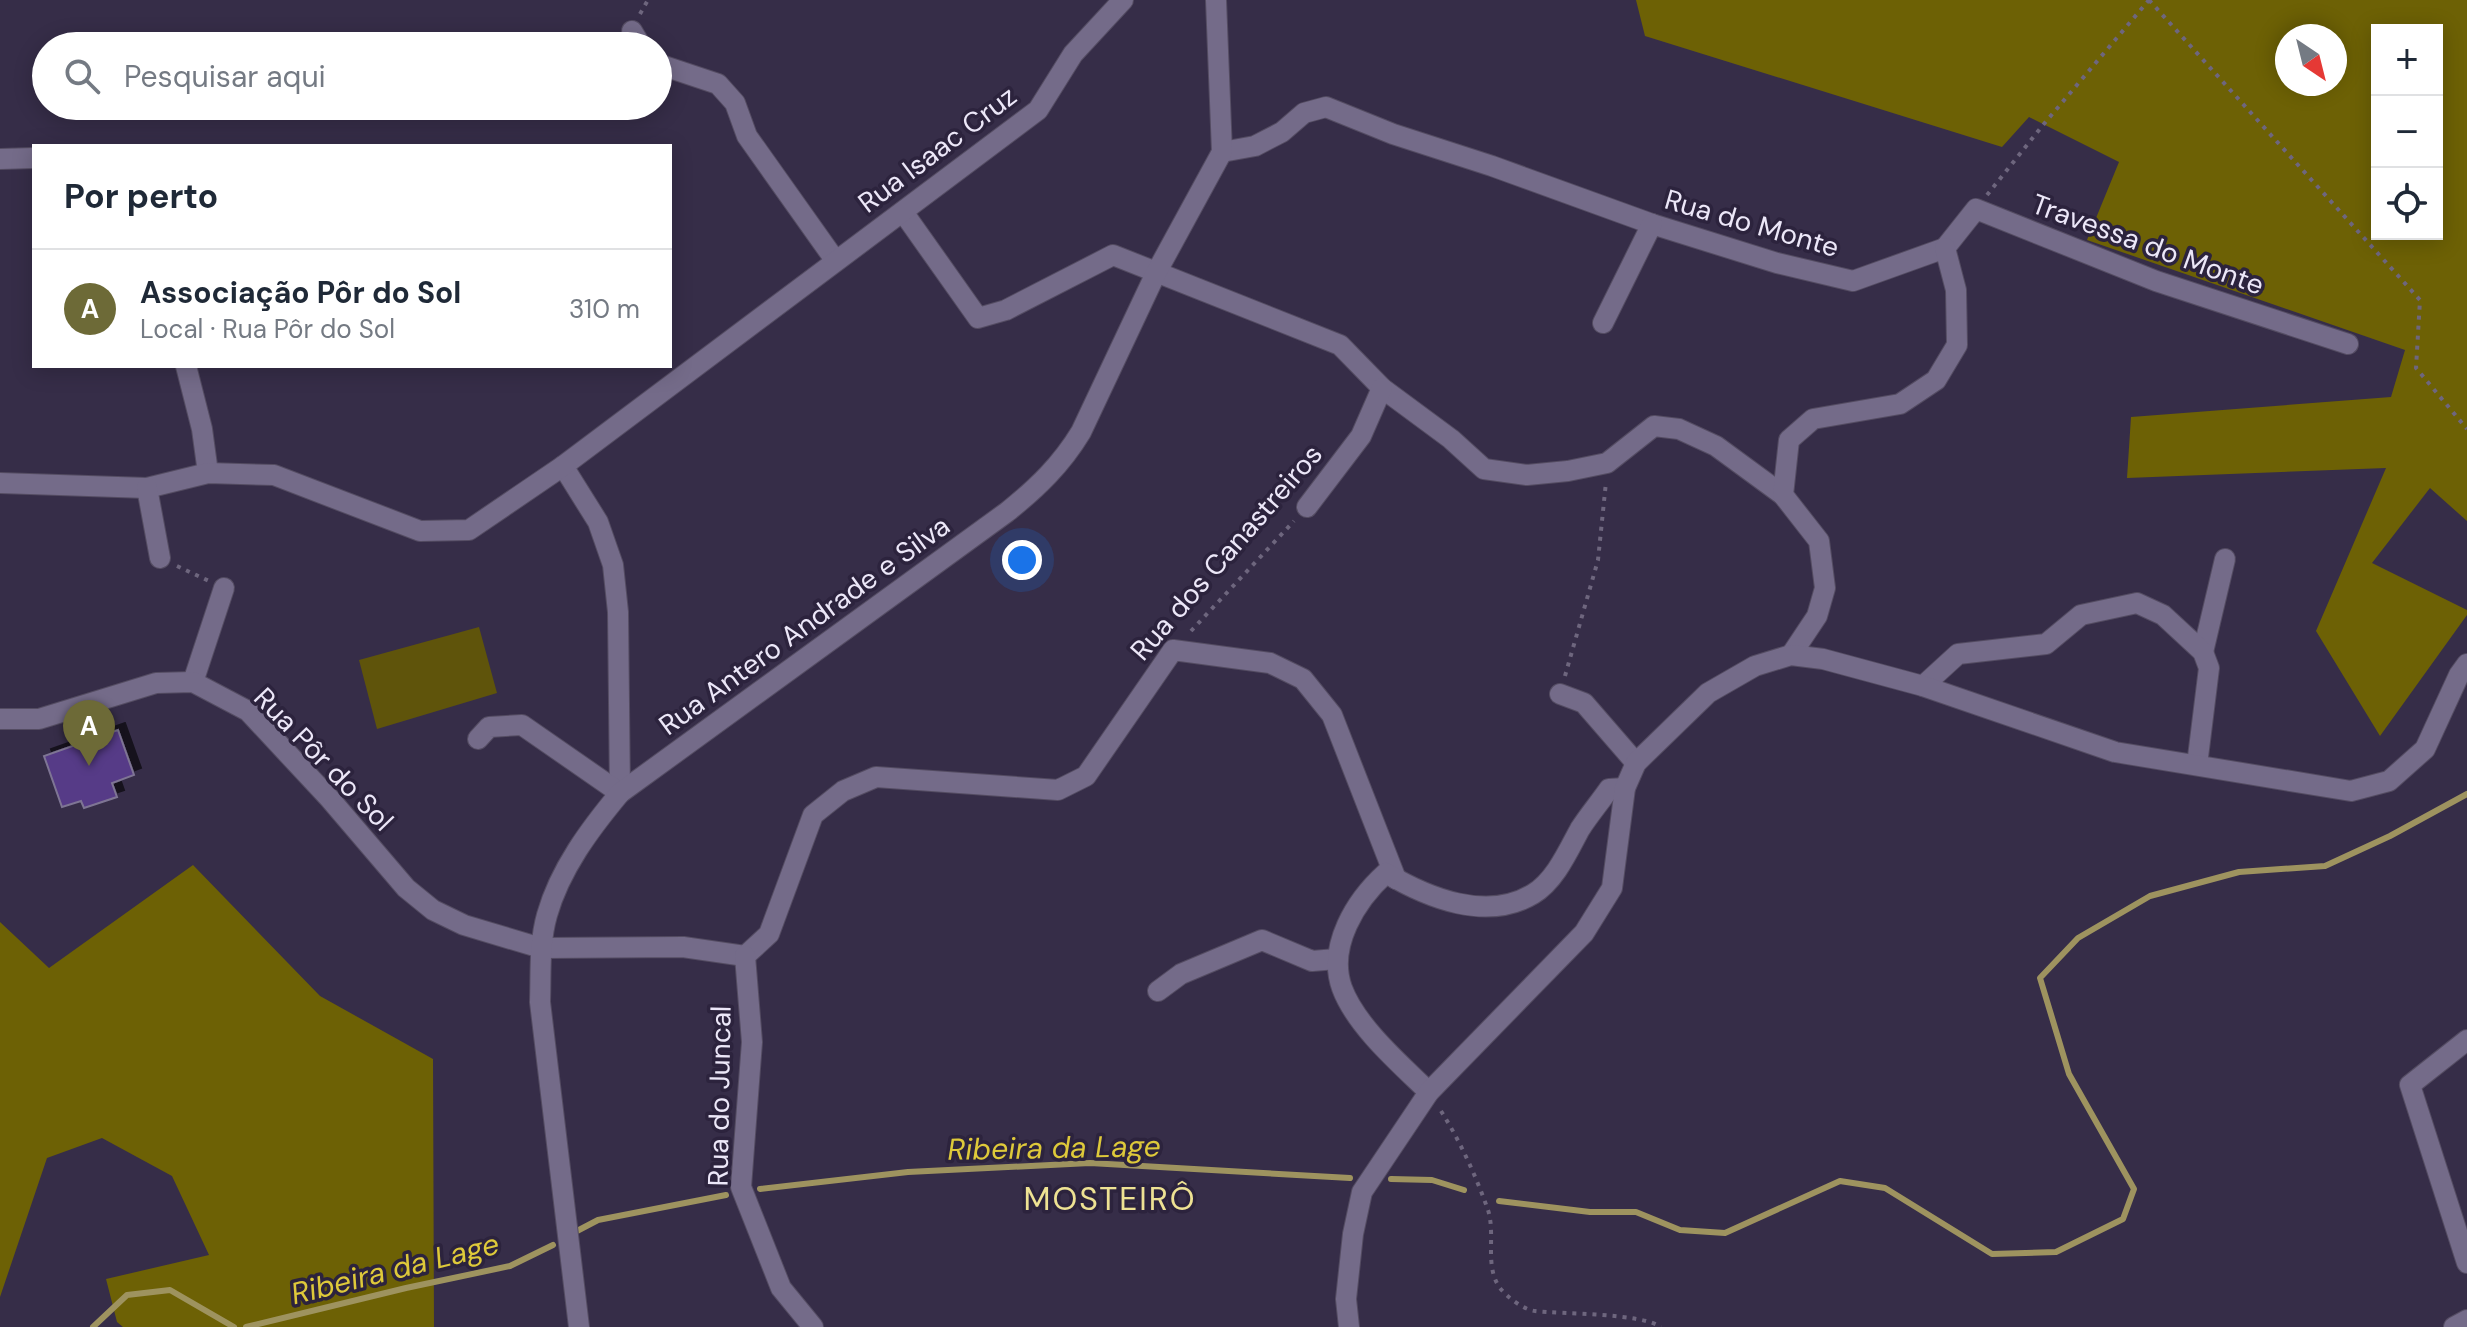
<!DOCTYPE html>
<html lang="pt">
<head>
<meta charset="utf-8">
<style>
	:root { --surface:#fff; --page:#f2f2f3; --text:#1f2937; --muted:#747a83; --line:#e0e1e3; --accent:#6d6a37 }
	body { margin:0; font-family:"DM Sans",sans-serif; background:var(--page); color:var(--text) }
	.controls { position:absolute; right:24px; top:24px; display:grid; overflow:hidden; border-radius:0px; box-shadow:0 4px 20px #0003 }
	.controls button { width:72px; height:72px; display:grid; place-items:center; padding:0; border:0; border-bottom:2px solid var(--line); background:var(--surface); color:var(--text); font:40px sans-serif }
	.compass { position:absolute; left:2275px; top:24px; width:72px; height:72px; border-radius:50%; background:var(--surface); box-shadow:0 4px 20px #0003; rotate:145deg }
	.you { position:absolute; left:1022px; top:560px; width:28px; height:28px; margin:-20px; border:6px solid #fff; border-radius:50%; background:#1a73e8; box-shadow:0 0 0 12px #1a73e833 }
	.badge { display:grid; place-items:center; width:52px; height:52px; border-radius:50%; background:var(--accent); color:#fff; font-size:26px; font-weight:700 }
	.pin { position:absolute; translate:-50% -66px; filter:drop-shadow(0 2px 4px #0008) }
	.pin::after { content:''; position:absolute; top:42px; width:28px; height:24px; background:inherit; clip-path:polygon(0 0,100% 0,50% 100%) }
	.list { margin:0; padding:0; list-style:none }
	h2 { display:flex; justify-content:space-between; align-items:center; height:104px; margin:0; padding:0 32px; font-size:34px }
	h2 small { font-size:26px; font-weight:400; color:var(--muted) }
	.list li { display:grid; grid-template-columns:52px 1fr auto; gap:24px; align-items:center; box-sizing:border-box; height:120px; padding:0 32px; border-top:2px solid var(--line) }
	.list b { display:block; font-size:30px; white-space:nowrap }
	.list p { margin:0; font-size:26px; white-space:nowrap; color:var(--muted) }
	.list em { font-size:26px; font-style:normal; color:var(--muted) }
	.icon { flex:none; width:44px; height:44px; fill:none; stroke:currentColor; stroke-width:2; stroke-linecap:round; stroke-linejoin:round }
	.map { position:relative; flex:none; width:2467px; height:1327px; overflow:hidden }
	.search { position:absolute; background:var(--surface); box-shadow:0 4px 20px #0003; left:32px; top:32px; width:640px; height:88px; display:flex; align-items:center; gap:20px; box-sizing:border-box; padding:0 28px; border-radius:44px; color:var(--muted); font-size:30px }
	.panel { position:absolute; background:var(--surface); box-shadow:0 4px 20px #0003; left:32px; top:144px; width:640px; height:224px; border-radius:0px }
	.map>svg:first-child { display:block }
	.green { fill:#5f540b }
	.forest { fill:#6d6105; fill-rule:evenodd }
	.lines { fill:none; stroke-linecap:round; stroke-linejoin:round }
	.stream { stroke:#9e935f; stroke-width:6 }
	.building { fill:#573a87; stroke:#7e7594; stroke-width:2; filter:url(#shadow) }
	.minor-casing { stroke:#544c62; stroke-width:22 }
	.path { stroke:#6e667e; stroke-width:4; stroke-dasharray:4 6; stroke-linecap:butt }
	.minor { stroke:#746b89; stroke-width:20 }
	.labels { text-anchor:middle; stroke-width:7; stroke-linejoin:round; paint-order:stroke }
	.street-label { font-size:28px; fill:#ece7f8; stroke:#2c233d }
	.water-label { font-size:30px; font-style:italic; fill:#dec93a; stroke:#2c233d }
	.quarter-label { font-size:32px; letter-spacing:2px; fill:#eee293; stroke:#2c233d }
</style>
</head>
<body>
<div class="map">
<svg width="2467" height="1327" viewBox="0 0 2467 1327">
	<defs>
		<filter id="shadow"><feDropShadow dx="7" dy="-7" stdDeviation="0" flood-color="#0009"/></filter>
	</defs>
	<rect width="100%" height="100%" fill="#362d48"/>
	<path class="green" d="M479,627L497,693L377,729L359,660Z"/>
	<g class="forest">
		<path d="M1636,0H2467V521L2430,488L2372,563L2467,610V615L2380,736L2316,631L2386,468L2127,478L2131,417L2391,397L2405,350L2087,240L2119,162L2029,117L2002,147L1645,36ZM2377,30H2437V234H2377ZM2287,36H2335V84H2287Z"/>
		<path d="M193,865L320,996L433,1059L434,1327H123L117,1322L106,1279L209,1255L172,1176L102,1138L47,1158L0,1297V922L49,968Z"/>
	</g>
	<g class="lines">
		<g class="stream">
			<path d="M1391,1179L1432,1180L1464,1190"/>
			<path d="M760,1189L908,1172L1090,1163L1350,1178"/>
			<path d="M1499,1201L1590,1212H1636L1680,1230L1725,1233L1840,1181L1885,1188L1992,1254L2056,1252L2123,1219L2134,1189L2069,1074L2040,978L2078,938L2150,896L2239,872L2325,866L2390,836L2467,794"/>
			<path d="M577,1231L598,1220L726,1195"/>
			<path d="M93,1327L127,1295L170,1290L234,1327"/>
			<path d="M246,1327L406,1288L510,1266L553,1245"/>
		</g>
	</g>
	<path class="building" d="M118,730L134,775L112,783L117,797L84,808L81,801L62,807L44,756Z"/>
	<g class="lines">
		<g class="minor-casing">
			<g id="minor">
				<path d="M632,31L641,46"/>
				<path d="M658,64L718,84L735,103L747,136L835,260"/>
				<path d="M1222,152L1255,146L1282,132L1304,113L1326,107L1393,134L1492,166L1652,224L1777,263L1853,281L1945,248"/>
				<path d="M0,159L34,158"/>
				<path d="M903,212L978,318L1006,310L1113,255L1340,345L1382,388L1451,439L1484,469L1527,475L1568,471L1607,463L1654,426L1679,429L1716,446L1783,495"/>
				<path d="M1945,248L1976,209L2156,281L2348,344"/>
				<path d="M1603,323L1652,224"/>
				<path d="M186,366L202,429L208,473"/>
				<path d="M563,466L598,522L613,565L618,612L620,793"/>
				<path d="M0,483L147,488L208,473L274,475L420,531L469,530L563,466L1038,110L1073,54L1123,0"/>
				<path d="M147,488L160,558"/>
				<path d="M1307,507L1361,436L1382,388"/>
				<path d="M2203,652L2225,559"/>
				<path d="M1791,655L1817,616L1825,588L1819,541L1783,495L1789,440L1813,419L1900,404L1936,380L1957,345L1956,290L1945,248"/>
				<path d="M193,682L224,588"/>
				<path d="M1923,686L1958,654L2046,644L2081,615L2137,603L2163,615L2203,652L2209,668L2197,765"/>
				<path d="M1560,694L1584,703L1636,763"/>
				<path d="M0,719H39L156,683L193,682L248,711L330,799L406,888L433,910L464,925L541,948L683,947L745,956"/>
				<path d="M478,739L489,727L522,725L620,793"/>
				<path d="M745,956L769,934L813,815L843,791L876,777L1058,790L1086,776L1173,650L1270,663L1303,679L1332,715L1396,879"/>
				<path d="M745,956L752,1042L741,1187L781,1288L813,1327"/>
				<path d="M1158,991L1181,974L1262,940L1312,961L1337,959"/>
				<path d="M2467,1040L2410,1085L2467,1263"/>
				<path d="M1429,1092C1400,1064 1356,1026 1342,988C1327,946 1356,900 1386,873C1428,898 1487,922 1533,894C1555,881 1568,851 1580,829C1589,815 1600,802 1609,789L1625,788"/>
				<path d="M579,1327L540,1002C541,973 539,943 547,915C560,869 590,829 620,793L1007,512C1037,488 1061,465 1081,432L1156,273L1222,152L1216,0"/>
				<path d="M1349,1327L1346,1299L1353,1234L1362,1192L1429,1092L1584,933L1612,888L1625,788L1636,763L1708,693L1755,666L1791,655L1823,659L1923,686L2115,752L2351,791L2389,781L2425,749L2459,675L2467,664"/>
				<path d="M2454,1327L2467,1320"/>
			</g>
		</g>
		<g class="path">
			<path d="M2149,0L2420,300L2416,368L2467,429"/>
			<path d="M640,14L648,0"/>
			<path d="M1987,195L2043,125L2149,0"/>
			<path d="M177,566L209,581"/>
			<path d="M1191,631L1294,521"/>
			<path d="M1565,676L1598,560L1606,482"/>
			<path d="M1441,1111C1460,1141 1476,1176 1488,1210C1496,1235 1484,1266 1500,1288C1507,1297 1524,1310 1535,1311C1563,1314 1641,1313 1661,1327"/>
		</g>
		<use href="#minor" class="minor"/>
	</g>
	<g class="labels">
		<g class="street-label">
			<text transform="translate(937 149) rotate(-37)" y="10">Rua Isaac Cruz</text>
			<text transform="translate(1752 223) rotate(16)" y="10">Rua do Monte</text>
			<text transform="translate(2148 244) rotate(20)" y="10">Travessa do Monte</text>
			<text transform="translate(1226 552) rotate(-49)" y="10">Rua dos Canastreiros</text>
			<text transform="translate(804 625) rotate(-36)" y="10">Rua Antero Andrade e Silva</text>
			<text transform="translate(324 759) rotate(46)" y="10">Rua Pôr do Sol</text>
			<text transform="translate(719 1096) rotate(-89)" y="10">Rua do Juncal</text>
		</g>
		<g class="water-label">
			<text transform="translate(1054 1148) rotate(-1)" y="10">Ribeira da Lage</text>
			<text transform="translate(395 1269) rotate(-14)" y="10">Ribeira da Lage</text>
		</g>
		<g class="quarter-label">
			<text x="1110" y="1210">MOSTEIRÔ</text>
		</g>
	</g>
</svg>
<div class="controls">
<button>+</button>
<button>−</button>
<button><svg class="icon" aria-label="locate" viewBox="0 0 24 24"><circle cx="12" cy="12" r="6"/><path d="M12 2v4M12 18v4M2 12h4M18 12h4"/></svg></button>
</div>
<svg class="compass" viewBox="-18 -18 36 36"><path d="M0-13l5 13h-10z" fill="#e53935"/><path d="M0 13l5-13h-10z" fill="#747a83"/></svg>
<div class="you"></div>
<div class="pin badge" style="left:89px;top:766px">A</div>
<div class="search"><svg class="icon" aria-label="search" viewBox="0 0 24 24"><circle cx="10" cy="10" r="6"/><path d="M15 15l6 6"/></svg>Pesquisar aqui</div>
<section class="panel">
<h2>Por perto<small></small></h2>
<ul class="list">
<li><span class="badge">A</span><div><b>Associação Pôr do Sol</b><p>Local · Rua Pôr do Sol</p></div><em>310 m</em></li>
</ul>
</section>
</div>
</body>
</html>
